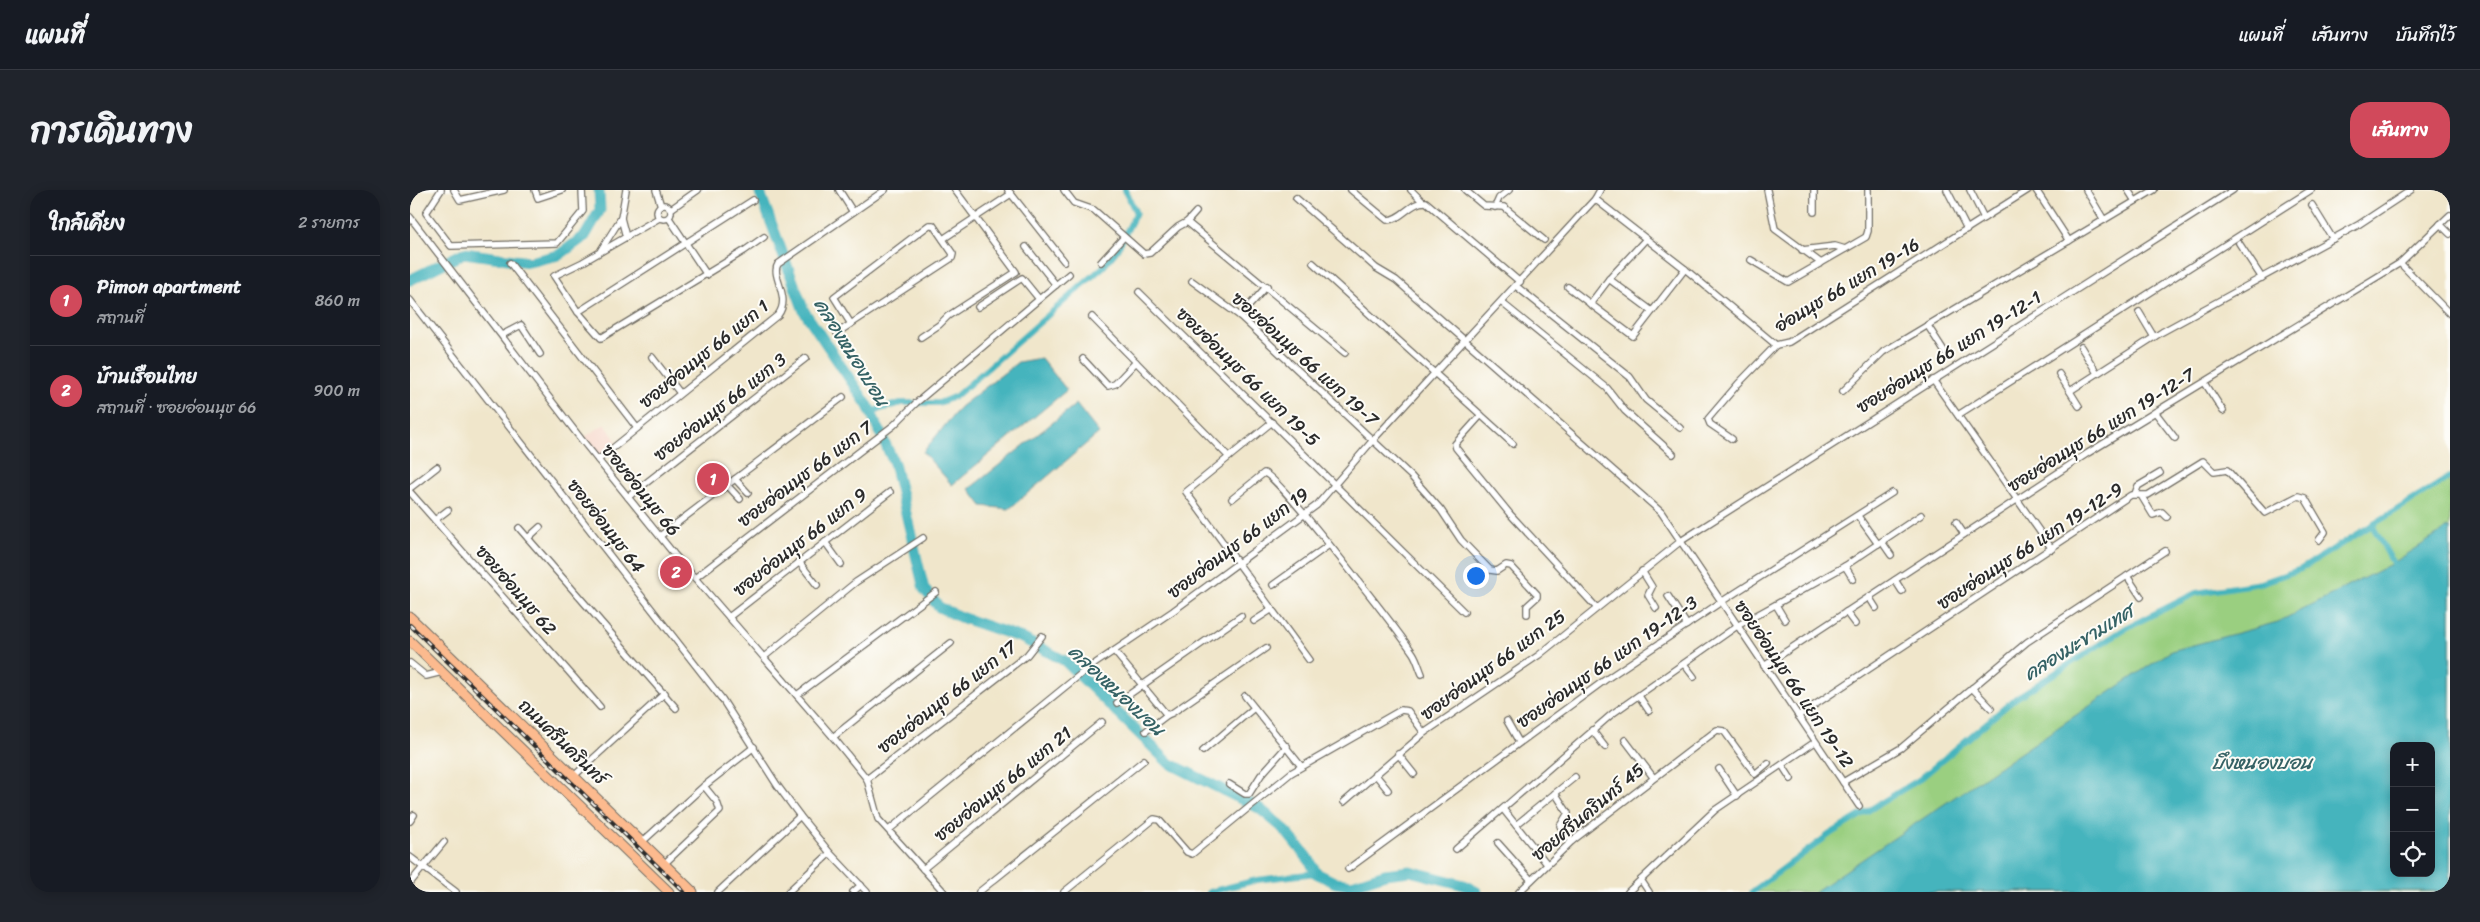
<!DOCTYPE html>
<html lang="th">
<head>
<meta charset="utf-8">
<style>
	:root { --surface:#171b24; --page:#20242c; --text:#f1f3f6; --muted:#9ea1a6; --line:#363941; --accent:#d1495b }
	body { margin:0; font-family:Sriracha,"Playpen Sans Thai",sans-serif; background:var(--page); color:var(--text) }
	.controls { position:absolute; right:15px; bottom:15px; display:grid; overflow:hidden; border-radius:10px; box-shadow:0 2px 12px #0003 }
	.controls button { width:45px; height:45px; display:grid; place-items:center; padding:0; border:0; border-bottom:1px solid var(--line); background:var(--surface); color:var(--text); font:25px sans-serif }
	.you { position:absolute; left:1065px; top:385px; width:18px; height:18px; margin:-12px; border:4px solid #fff; border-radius:50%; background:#1a73e8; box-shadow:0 0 0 8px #1a73e833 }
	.badge { display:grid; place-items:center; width:32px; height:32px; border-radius:50%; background:var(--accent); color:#fff; font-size:16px; font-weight:700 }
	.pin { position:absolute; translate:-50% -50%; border:2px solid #fff; box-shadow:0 1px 5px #0006 }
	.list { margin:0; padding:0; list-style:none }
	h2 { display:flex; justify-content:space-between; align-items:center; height:65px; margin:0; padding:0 20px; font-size:21px }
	h2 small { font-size:16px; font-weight:400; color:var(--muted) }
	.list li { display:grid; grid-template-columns:32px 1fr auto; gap:15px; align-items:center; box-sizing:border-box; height:90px; padding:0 20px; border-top:1px solid var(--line) }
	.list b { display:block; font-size:19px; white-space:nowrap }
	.list p { margin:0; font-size:16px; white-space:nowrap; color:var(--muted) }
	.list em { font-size:16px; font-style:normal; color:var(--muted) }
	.icon { flex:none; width:28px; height:28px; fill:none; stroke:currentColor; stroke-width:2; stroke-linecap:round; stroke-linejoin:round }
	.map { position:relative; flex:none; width:2040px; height:702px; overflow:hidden; border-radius:20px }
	header { display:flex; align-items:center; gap:30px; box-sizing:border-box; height:70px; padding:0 25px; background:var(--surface); border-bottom:1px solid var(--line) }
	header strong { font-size:24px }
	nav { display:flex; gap:28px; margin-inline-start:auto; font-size:18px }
	.intro { display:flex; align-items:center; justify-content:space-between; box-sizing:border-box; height:120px; padding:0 30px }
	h1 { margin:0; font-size:35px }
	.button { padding:12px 22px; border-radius:20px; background:var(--accent); color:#fff; font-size:18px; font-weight:700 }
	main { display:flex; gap:30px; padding:0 30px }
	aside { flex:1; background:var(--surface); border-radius:20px; box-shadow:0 2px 12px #0003 }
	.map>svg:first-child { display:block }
	.built { fill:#f6d2c4 }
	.green { fill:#9acf80; stroke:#627d56; fill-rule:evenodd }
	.water { fill:#45b4bd; stroke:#387074; fill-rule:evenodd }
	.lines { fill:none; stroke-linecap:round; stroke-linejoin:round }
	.canal { stroke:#45b4bd; stroke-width:6 }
	.river { stroke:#45b4bd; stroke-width:11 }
	.minor-casing { stroke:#706c63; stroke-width:8 }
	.primary-casing { stroke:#706c63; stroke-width:11 }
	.minor { stroke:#fff; stroke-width:5.5 }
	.primary { stroke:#fcba8e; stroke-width:9 }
	.rail-casing { stroke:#2b2b2b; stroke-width:4 }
	.rail { stroke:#fdfcf7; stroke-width:2; stroke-dasharray:5.5; stroke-linecap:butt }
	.labels { text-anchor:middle; stroke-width:4; stroke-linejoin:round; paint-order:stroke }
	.street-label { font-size:18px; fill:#2b2b2b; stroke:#fdfcf7 }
	.water-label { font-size:19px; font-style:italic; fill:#356265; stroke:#fdfcf7 }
</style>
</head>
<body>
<header>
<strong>แผนที่</strong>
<nav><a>แผนที่</a><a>เส้นทาง</a><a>บันทึกไว้</a></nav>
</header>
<div class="intro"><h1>การเดินทาง</h1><a class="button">เส้นทาง</a></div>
<main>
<aside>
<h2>ใกล้เคียง<small>2 รายการ</small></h2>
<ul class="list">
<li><span class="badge">1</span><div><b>Pimon apartment</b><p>สถานที่</p></div><em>860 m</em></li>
<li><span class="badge">2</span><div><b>บ้านเรือนไทย</b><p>สถานที่ · ซอยอ่อนนุช 66</p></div><em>900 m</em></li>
</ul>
</aside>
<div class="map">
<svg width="2040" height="702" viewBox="0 0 2040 702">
	<rect width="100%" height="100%" fill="#fdfcf7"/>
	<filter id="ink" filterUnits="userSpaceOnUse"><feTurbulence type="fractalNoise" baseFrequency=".02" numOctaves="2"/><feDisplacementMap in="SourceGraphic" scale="10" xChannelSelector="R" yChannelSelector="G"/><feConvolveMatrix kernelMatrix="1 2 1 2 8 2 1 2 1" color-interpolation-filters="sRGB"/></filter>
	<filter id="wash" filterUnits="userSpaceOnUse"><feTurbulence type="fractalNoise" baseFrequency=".0096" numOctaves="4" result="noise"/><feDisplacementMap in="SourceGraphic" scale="20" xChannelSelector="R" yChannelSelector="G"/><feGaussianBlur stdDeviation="1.12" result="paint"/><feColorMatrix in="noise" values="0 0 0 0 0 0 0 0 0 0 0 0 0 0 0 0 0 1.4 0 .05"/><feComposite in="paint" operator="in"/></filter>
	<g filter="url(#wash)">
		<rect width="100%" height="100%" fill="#f0e6cb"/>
		<path class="built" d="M195,234L207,252L188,268L173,248Z"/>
		<path class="green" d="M2040,287V702H1342L1420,644L1510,589L1606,508L1716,438L1786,403L1851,393L1891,379ZM1984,556H2021V683H1984Z"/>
		<g class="water">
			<path d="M631,168L657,200L542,295L513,262L550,217L608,172Z"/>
			<path d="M666,214L689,243L599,319L572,316L559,299Z"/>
			<path d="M2038,338H2040V701L1404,702L1761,461L1868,432L1983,373ZM1984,556H2021V683H1984Z"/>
		</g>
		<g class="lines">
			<g class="canal">
				<path d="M460,222L491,213H529L546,206L693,77L707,60L726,23L715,0"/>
				<path d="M1962,335L1983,373"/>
				<path d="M799,702L847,690L906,683"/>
				<path d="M1342,702L1420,644L1510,589L1606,508L1716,438L1786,403L1851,393L1891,379L2040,287"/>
			</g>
			<g class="river">
				<path d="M349,0L394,121L458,216L484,273L514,399L529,417L550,427L612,448L655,471L759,573L849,618L873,638L900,671L906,683L926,693L942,695L975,684L1000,681L1054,695L1067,702"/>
				<path d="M0,90L54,63L119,72L149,65L175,46L190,20L189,0"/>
			</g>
		</g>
	</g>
	<g filter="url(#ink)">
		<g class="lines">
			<g class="minor-casing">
				<g id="minor">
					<path d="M31,0L16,23L41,56L147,53L173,21L172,0"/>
					<path d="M44,0L50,10L94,0"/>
					<path d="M125,0L128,8L152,0"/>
					<path d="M216,0L211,28L216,47"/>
					<path d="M246,0L251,16"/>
					<path d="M429,0L443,22"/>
					<path d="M598,0L654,71"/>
					<path d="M654,0L664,13L684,20L734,64L740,63L768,37L777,32L786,22"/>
					<path d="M941,0L977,30C992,30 1001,11 1016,12L1110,92"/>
					<path d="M1001,0L1013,12"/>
					<path d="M1055,0L1074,16L1094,17L1134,50"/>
					<path d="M1357,0L1365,39L1411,73"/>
					<path d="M1537,0L1557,39"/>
					<path d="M1560,0L1574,28"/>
					<path d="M1626,0L1659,51"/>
					<path d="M1676,0L1694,30"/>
					<path d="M1718,0L1725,11"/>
					<path d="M886,8L966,78L986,90L1251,322L1433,592L1491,558L1617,452L1755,361"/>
					<path d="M1185,9L1275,79L1366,155L1379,152L1618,0"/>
					<circle cx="254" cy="22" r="7"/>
					<path d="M1902,15L1923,49"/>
					<path d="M1085,17L1089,8L1099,0"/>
					<path d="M261,19L288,0"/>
					<path d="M1404,22V0"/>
					<path d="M0,27L171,249L264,364L423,547L457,589L468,629L534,702"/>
					<path d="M249,28L173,72L144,86L168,122L191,148L334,61L354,47"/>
					<path d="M259,28L297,85"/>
					<path d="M777,32L935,163"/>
					<path d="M2030,34L2040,44"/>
					<path d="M533,49L601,4"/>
					<path d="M1236,49L1199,89L1242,121"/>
					<path d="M1829,53L1852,88"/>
					<path d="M616,57L646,95"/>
					<path d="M191,60L211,28"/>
					<path d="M1392,60L1425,56L1435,59"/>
					<path d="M1341,70L1378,92L1456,47L1458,41V0"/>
					<path d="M691,72L714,47"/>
					<path d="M100,73L227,238"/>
					<path d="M903,73L1103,254"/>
					<path d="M1990,73L2040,124"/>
					<path d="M782,91L830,126L1001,286L1031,320L1051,350L1080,380L1087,381L1096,375L1101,376L1127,404V407L1117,416V424"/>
					<path d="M1106,96L1220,187L1236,210L1270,238"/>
					<path d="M1158,97L1223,146L1275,79"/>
					<path d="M729,102L1054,422"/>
					<path d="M0,110L312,509L367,595L390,626L420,663L457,702"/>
					<path d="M1091,112L1197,198L1215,221L1263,264"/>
					<path d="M1180,114L1199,89"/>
					<path d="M568,117L612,88L629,109"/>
					<path d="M168,122L343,10"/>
					<path d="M1729,122L1744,147"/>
					<path d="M830,126L857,96"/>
					<path d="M682,127L819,267"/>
					<path d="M1518,136L1538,167"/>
					<path d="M427,143L542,68L543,64L523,35H519L424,107L441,134"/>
					<path d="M92,145L111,135L130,164"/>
					<path d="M511,147L529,135L538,126L606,82L545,0"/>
					<path d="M1671,157L1687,183"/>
					<path d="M242,167L270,203"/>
					<path d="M673,169L698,196L705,194L726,172"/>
					<path d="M1649,184L1669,216"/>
					<path d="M1523,190L1642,359"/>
					<path d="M1795,193L1813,221"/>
					<path d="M1433,201L1473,162L1744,0"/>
					<path d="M1660,201L1752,142L1948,35L2001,0"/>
					<path d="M1745,222L1765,248"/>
					<path d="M1071,225L1045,254L1046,258L1100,324L1186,417"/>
					<path d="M1548,225L1901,0"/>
					<path d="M862,232L776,302L899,470"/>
					<path d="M1322,249L1300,234L1298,229L1328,194L1366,155"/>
					<path d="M188,270L368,125C382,107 360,86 368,74L475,0"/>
					<path d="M325,289L338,303"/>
					<path d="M317,295L330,309"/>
					<path d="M0,298L27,277"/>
					<path d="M0,302L190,517"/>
					<path d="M1725,304L1728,296L1750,283"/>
					<path d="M218,307L396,168"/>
					<path d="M1732,307L1743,325L1752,322L1757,327"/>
					<path d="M822,309L854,283C868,285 988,441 1003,463C1007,469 1009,477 1012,484"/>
					<path d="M1448,326L1468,354"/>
					<path d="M25,330L38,320"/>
					<path d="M1546,332L1554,344"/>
					<path d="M109,338L266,518"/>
					<path d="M250,346L433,207"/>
					<path d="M118,348L130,337"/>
					<path d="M415,352L431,374"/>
					<path d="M1472,352L1481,365"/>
					<path d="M389,372L407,395"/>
					<path d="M1435,376L1443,389"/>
					<path d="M1232,381L1242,397L1238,405L1246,418"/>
					<path d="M1717,386L1731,407"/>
					<path d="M285,388L484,235L506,213L659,84"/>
					<path d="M1485,390L1492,401"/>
					<path d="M863,395L919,355"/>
					<path d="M1258,406L1277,435"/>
					<path d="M1459,407L1466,418"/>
					<path d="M1366,415L1375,430"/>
					<path d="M1436,422L1445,434"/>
					<path d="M319,427L480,302"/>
					<path d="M844,431L861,420"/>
					<path d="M1359,459L1365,469"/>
					<path d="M704,461L757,525L762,523L856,458"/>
					<path d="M354,467L446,392L513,348"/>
					<path d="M0,473L16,486L32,482"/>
					<path d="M1274,474L1284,487"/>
					<path d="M1354,476L1678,263L1990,73L2040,25"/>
					<path d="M1562,498L1581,518"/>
					<path d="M387,505L526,402"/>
					<path d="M835,506L891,576"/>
					<path d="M1229,506L1239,521"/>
					<path d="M707,513L831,426"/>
					<path d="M1388,526L1721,305H1738L1793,271L1804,282L1817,280L1855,323L1888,306L1895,308L1915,342L1909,350"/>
					<path d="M1097,531L1109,552"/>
					<path d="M1182,540L1195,557"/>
					<path d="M736,541L757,525"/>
					<path d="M423,547L541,453"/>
					<path d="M1215,550L1243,587"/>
					<path d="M793,561L844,518"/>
					<path d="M988,564L1004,584"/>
					<path d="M1372,575L1381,589"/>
					<path d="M1309,579L1327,606"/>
					<path d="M965,584L978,600"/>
					<path d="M165,585L255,503"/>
					<path d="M457,589L617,465L632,446"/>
					<path d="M1433,592L1449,616"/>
					<path d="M819,594L835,604H839L851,585L877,556"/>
					<path d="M1145,603L1158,623L1150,636L1162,651"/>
					<path d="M934,612L1014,543"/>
					<path d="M1093,619L1137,674"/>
					<path d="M0,631L4,625"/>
					<path d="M1106,635L1165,587"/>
					<path d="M480,639L677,479L763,421L907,315L963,250L1185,9L1190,0"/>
					<path d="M232,652L294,596L344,557"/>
					<path d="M1088,653L1121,690"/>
					<path d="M1046,659L1202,524L1327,436L1435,376L1511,325"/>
					<path d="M0,667L46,702"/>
					<path d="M254,674L310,621L307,612L294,596"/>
					<path d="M513,679L692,532"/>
					<path d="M938,679L1195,490L1311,412L1482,303"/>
					<path d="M1231,690L1239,702"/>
					<path d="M0,693L34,652"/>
					<path d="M308,702L390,626"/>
					<path d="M378,702L420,663"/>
					<path d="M443,702L451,695"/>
					<path d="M569,702L734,570"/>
					<path d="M654,702L744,629L749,630L777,662L782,664L881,583L991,520L998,521L1014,543L1129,465L1271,351L1823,0"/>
					<path d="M1109,702L1162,651L1307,540L1314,541L1345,584L1358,573"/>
					<path d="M1218,702L1305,620L1405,552"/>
				</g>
			</g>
			<g class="primary-casing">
				<g id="primary">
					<path d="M0,427L283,702"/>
					<path d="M0,451L259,702"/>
				</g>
			</g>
			<use href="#minor" class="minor"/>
			<use href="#primary" class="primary"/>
			<g class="rail-casing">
				<path id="rail" d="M0,435L274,702"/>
			</g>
			<use href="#rail" class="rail"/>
		</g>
	</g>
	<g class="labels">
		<g class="street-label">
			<text transform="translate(1437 95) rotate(-31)" y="6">อ่อนนุช 66 แยก 19-16</text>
			<text transform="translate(1539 162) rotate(-32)" y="6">ซอยอ่อนนุช 66 แยก 19-12-1</text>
			<text transform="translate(294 164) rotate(-39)" y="6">ซอยอ่อนนุช 66 แยก 1</text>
			<text transform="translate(895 169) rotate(42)" y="6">ซอยอ่อนนุช 66 แยก 19-7</text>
			<text transform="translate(838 187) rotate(44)" y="6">ซอยอ่อนนุช 66 แยก 19-5</text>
			<text transform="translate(310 217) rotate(-38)" y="6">ซอยอ่อนนุช 66 แยก 3</text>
			<text transform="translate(1691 240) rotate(-32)" y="6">ซอยอ่อนนุช 66 แยก 19-12-7</text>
			<text transform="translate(395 284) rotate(-37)" y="6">ซอยอ่อนนุช 66 แยก 7</text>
			<text transform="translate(231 300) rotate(51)" y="6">ซอยอ่อนนุช 66</text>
			<text transform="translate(196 336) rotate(52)" y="6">ซอยอ่อนนุช 64</text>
			<text transform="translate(390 352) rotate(-38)" y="6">ซอยอ่อนนุช 66 แยก 9</text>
			<text transform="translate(828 353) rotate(-37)" y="6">ซอยอ่อนนุช 66 แยก 19</text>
			<text transform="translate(1620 356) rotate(-33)" y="6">ซอยอ่อนนุช 66 แยก 19-12-9</text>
			<text transform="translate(106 400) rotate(49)" y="6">ซอยอ่อนนุช 62</text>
			<text transform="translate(1197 472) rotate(-35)" y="6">ซอยอ่อนนุช 66 แยก 19-12-3</text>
			<text transform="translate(1083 475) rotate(-36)" y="6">ซอยอ่อนนุช 66 แยก 25</text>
			<text transform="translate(1384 494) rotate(56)" y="6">ซอยอ่อนนุช 66 แยก 19-12</text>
			<text transform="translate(537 507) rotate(-38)" y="6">ซอยอ่อนนุช 66 แยก 17</text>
			<text transform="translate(153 552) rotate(44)" y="6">ถนนศรีนครินทร์</text>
			<text transform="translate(593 594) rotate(-39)" y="6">ซอยอ่อนนุช 66 แยก 21</text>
			<text transform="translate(1178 622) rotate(-40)" y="6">ซอยศรีนครินทร์ 45</text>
		</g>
		<g class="water-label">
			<text transform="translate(442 162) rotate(58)" y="7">คลองหนองบอน</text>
			<text transform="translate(1668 452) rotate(-32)" y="7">คลองมะขามเทศ</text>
			<text transform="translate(707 500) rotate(43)" y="7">คลองหนองบอน</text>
			<text x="1852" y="579">บึงหนองบอน</text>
		</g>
	</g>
</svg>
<div class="controls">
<button>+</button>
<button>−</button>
<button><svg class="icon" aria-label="locate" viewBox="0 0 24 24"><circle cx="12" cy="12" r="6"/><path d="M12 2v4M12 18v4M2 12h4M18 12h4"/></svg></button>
</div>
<div class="you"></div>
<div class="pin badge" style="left:303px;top:289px">1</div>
<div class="pin badge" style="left:266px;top:382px">2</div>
</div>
</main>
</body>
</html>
